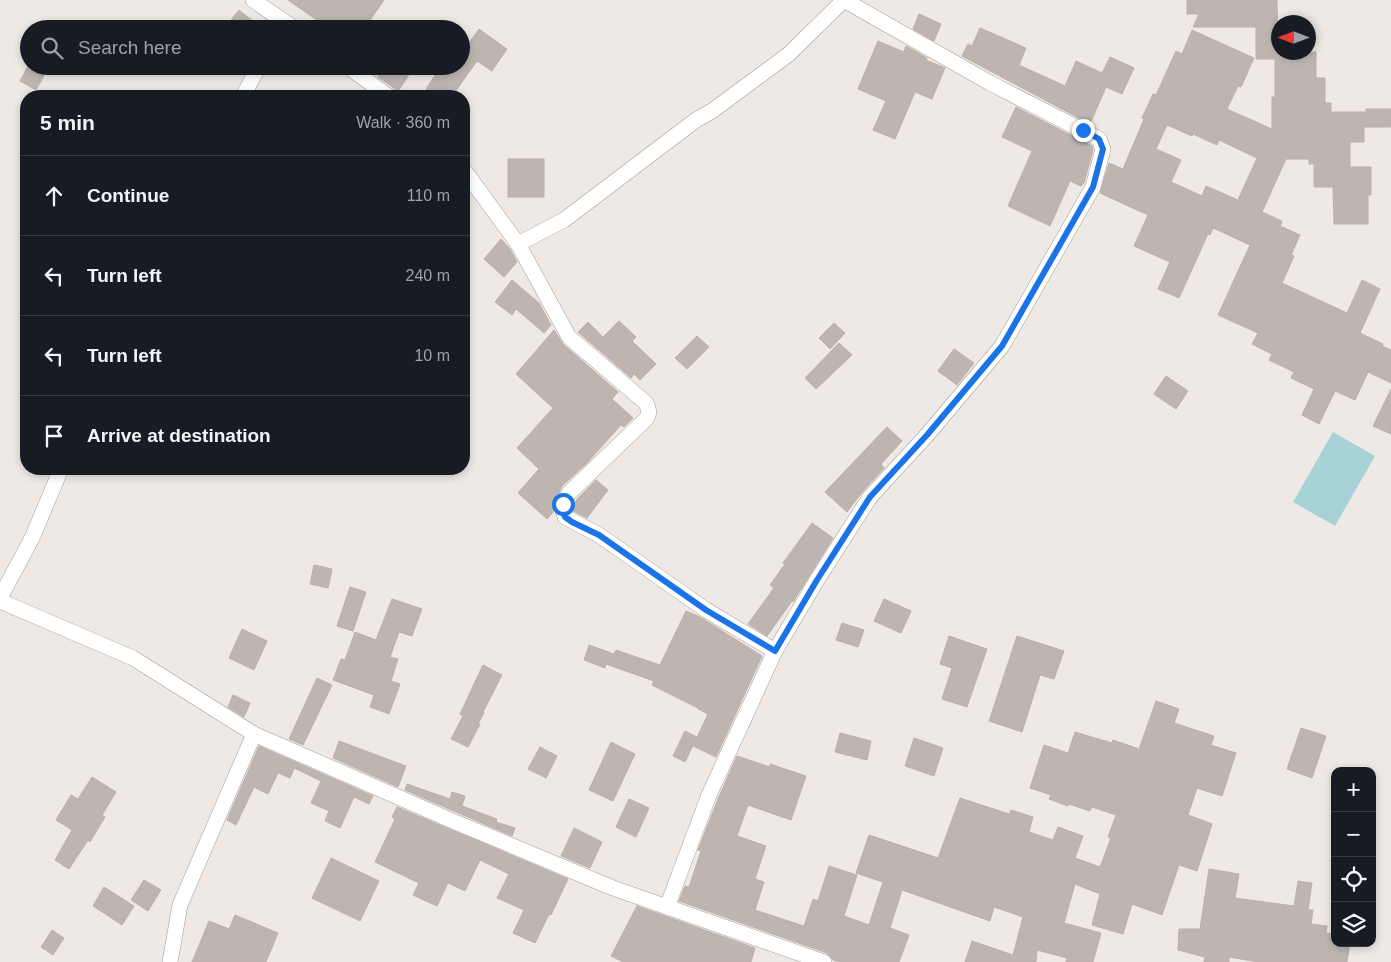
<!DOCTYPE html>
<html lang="en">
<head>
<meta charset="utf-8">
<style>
	:root { --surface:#171b24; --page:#242831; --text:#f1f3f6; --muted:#9ea1a6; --line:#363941 }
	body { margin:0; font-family:Arial,sans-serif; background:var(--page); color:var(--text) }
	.controls { position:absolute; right:15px; bottom:15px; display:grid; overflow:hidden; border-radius:10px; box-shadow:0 2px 8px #0003 }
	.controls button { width:45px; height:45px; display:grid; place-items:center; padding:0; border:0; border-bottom:1px solid var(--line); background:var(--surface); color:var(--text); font:25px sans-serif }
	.compass { position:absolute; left:1271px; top:15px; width:45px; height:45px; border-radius:50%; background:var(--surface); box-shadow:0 2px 8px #0003; rotate:270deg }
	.stop { position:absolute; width:15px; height:15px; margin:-11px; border:4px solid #1a73e8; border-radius:50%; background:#fff }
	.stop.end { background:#1a73e8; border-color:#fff; box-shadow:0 1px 5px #0008 }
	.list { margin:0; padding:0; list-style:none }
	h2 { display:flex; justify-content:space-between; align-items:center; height:65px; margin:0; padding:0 20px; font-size:21px }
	h2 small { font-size:16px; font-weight:400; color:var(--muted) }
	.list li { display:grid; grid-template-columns:32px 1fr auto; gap:15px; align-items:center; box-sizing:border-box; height:80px; padding:0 20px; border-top:1px solid var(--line) }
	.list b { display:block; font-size:19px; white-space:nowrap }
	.list em { font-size:16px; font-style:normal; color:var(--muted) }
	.icon { flex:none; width:28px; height:28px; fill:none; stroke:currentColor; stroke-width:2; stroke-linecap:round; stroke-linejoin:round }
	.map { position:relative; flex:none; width:1391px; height:962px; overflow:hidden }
	.search { position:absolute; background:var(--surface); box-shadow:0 2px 8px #0003; left:20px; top:20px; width:450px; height:55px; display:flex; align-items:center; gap:12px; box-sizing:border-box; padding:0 18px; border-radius:28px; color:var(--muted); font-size:19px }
	.panel { position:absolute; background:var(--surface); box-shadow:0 2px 8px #0003; left:20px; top:90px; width:450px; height:385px; border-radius:20px }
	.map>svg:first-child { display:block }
	.water { fill:#a7d3d8 }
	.building { fill:#beb5b1; stroke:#beafa7; fill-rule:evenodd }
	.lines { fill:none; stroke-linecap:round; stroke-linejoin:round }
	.street-casing { stroke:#9e9e9e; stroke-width:16 }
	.street { stroke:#fff; stroke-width:15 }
	.route { stroke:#1a73e8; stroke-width:6 }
</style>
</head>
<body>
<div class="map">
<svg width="1391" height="962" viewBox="0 0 1391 962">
	<rect width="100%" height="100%" fill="#eee9e4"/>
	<path class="water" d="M1333,432L1375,456L1335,526L1293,502Z"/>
	<g class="building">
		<path d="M288,0H384L364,29H317L321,23Z"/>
		<path d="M1187,0H1277L1278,52H1316V78H1325V103H1331V112H1366V109H1391V127H1364V142H1350V167H1371V195H1368V224H1334L1333,187H1314V164H1309V159H1286L1262,212L1282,221L1280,226L1300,235L1291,255L1294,256L1282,283L1347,313L1362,280L1380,289L1360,333L1383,344L1382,346L1391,350V383L1368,372L1355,400L1335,391L1319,424L1302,415L1314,389L1291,378L1294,372L1269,360L1272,354L1252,344L1258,333L1218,315L1250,245L1213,228L1210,235L1208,234L1179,298L1158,289L1170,262L1134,246L1148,215L1100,193L1109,163L1123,169L1144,119L1142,118L1153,94L1156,95L1176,51L1182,54L1192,30L1254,58L1241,87L1238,86L1227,109L1272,129V97H1275V59H1256V27H1193L1199,14H1187ZM1167,125L1192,136L1193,134L1217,145L1219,140L1257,158L1238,200L1206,186L1202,196L1171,182L1181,160L1156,149Z"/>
		<path d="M239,10L263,29H224Z"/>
		<path d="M919,14L941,24L934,41L913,29Z"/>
		<path d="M980,28L1026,48L1019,65L1065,86L1076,61L1102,73L1110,57L1134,68L1122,94L1106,87L1090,124L962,56L968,44L972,46Z"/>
		<path d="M479,29L507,49L492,71L477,61L452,96H436L426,89L441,66H461V54Z"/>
		<path d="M878,41L904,52L906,46L927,58L926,60L945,68L932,99L915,92L895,139L873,130L886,101L858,89Z"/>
		<path d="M28,66H49L36,90L20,81Z"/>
		<path d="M385,66H410L407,71L410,73L397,93L394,88L378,77Z"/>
		<path d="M1016,107L1092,146L1093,150L1084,183L1081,186L1070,181L1050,226L1008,206L1032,151L1002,137Z"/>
		<rect x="508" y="159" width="36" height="38"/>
		<path d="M501,239L510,249L517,262L504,277L484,259Z"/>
		<path d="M512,280L539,303L551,325L544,333L516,309L512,315L495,302Z"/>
		<path d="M619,321L636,337L632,341L656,364L640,380L634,374L631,378L578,332L588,322L603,337Z"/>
		<path d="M834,323L845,333L830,349L819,338Z"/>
		<path d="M554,330L563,344L618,392L612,399L633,418L624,427L621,425L586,464L562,486L556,499L554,511L547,519L518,493L539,469L517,448L553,408L516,374Z"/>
		<path d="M697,336L709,347L687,369L675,358Z"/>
		<path d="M839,343L852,355L816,389L805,378Z"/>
		<path d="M954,349L974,363L957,385L938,371Z"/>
		<path d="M1166,376L1188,391L1176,409L1154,394Z"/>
		<path d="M1391,389V434L1373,426Z"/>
		<path d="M887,427L902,441L881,464L884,468L863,491L847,512L825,492Z"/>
		<path d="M596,480L608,490L587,518L573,511V507L577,499Z"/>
		<path d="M812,523L833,538L793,602L792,601L767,636L748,624L774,588L770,585L785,564L783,563Z"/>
		<path d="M314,565L332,569L328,588L310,584Z"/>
		<path d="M350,587L366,592L353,631L337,626Z"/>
		<path d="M392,599L422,609L412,636L399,632L390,657L398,659L391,681L400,684L389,714L370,707L374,695L333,680L341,659L345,660L355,632L376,640Z"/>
		<path d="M884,599L911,611L901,633L874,621Z"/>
		<path d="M686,611L700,617L762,656L716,757L693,746L708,714L698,709V708L652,685L654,681L606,664L605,668L584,660L589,645L614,654L616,650L660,665Z"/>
		<path d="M842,623L864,630L858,647L836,640Z"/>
		<path d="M242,629L267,641L254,670L229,658Z"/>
		<path d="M949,636L987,649L967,707L942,699L952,668L940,664Z"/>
		<path d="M1017,636L1064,651L1054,679L1040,675L1022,732L989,721Z"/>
		<path d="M483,665L502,675L483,712L484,713L478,724H480L468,747L451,739L463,716L460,714Z"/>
		<path d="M317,678L332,685L303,745L289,739Z"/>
		<path d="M233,695L250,703L244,717L228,707Z"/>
		<path d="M1156,701L1179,709L1174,723L1214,736L1211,745L1236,753L1222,796L1197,788L1188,815L1212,824L1197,871L1179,865L1162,915L1132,904L1123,934L1092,925L1100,894L1075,884L1064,923L1101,933L1093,962H1066L1067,958L1037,950L1036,962H965L972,941L1013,955L1023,917L994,907L990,921L902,890L890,928L909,935L899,962H840L833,960L827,953L679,901L685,886L689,887L701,851L698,850L718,799L737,756L770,767V764L806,776L791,820L748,805L737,836L766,846L755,879L764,882L755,910L804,926L813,899L818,901L829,866L857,875L844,916L869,925L883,882L856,873L869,835L938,858L960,798L1009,814L1011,810L1033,817L1029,832L1053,840L1058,827L1083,836L1075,858L1100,867L1111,838L1108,837L1116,815L1092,807L1090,811L1069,804L1068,806L1049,799L1051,795L1030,788L1044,745L1068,753L1075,732L1112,743L1113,740L1139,749Z"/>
		<path d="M1301,728L1326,736L1312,778L1287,769Z"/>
		<path d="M685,731L697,737L685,762L673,756Z"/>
		<path d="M840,733L871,741L867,760L835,752Z"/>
		<path d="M914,738L943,748L934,776L905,766Z"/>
		<path d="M339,741L406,766L398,787L333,758Z"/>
		<path d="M611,742L635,754L613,801L589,790Z"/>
		<path d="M259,746L373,796L369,804L354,797L340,828L325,821L329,811L311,803L321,781L294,768L290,778L278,773L268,794L254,787L236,825L227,820Z"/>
		<path d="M540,747L557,756L546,778L528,769Z"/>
		<path d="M92,777L116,792L102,815L105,817L90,842L88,840L69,869L55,860L72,830L56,820L71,795L78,799Z"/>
		<path d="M407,784L450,799L452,792L465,796L462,806L497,819L496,822L515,828L512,836L405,790Z"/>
		<path d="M629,799L649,808L636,837L616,827Z"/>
		<path d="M397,807L568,879L551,915L549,914L535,943L513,933L524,910L497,898L509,874L480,860L465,891L448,883L437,906L413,895L419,883L375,862L395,819L392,817Z"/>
		<path d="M574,828L602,842L590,868L561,856Z"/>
		<path d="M331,858L379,881L360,921L312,898Z"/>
		<path d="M1209,869L1239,874L1235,898L1294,906L1298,881L1312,883L1308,910H1313L1311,924L1327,926L1326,933L1335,934V943H1350L1347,962H1258L1229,957V962H1204L1205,957L1178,950L1179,929H1200Z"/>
		<path d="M144,880L161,890L148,911L131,900Z"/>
		<path d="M104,887L134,906L122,925L93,906Z"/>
		<path d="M637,906L755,948L751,962H623L611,956Z"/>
		<path d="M235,915L278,933L266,962H192L209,921L229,929Z"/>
		<path d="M52,930L64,938L53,955L41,947Z"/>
	</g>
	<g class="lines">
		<g class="street-casing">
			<g id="street">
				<path d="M253,0L295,29"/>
				<path d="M347,66L388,96"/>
				<path d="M243,96L259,66"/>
				<path d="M464,170L518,244L569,337L646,403C649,410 650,413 646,419L569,493C564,502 561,507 565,517L599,535L706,610L775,651"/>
				<path d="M518,244L564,220L696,120L712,111L789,54L844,0"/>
				<path d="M0,598L32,538L61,469"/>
				<path d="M0,601L133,658L254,734L455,822L613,888L824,962"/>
				<path d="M667,907L709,795L775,651L817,580L870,497L927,435L1002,346L1093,187L1103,149L1099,139L990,83L844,0"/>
				<path d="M170,962L180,905L254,734"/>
			</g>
		</g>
		<use href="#street" class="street"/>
	</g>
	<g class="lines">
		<path class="route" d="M563,504V511L565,517L572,522L599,535L706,610L775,651L817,580L870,497L927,435L1002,346L1093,187L1103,149L1099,139L1083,130"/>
	</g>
</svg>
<div class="controls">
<button>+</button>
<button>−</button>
<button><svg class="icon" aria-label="locate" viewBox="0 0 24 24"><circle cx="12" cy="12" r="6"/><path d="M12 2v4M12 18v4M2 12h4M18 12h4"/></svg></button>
<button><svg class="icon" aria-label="layers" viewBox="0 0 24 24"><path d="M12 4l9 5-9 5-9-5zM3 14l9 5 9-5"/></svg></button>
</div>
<svg class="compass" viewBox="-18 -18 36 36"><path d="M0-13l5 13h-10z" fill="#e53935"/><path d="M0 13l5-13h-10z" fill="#9ea1a6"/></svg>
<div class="stop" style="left:563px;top:504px"></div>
<div class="stop end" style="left:1083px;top:130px"></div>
<div class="search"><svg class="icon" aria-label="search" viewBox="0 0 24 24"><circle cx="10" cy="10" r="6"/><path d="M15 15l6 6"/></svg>Search here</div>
<section class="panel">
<h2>5 min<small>Walk · 360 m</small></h2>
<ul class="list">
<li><svg class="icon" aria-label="ahead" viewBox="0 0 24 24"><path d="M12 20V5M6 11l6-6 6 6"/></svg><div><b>Continue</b></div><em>110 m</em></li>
<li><svg class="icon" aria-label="left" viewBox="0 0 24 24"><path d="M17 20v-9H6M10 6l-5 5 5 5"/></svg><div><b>Turn left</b></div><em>240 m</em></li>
<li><svg class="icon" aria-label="left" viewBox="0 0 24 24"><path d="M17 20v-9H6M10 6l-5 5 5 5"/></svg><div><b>Turn left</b></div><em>10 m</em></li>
<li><svg class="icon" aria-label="arrive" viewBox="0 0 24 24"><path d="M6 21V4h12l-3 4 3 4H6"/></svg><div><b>Arrive at destination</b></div></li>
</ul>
</section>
</div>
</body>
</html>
